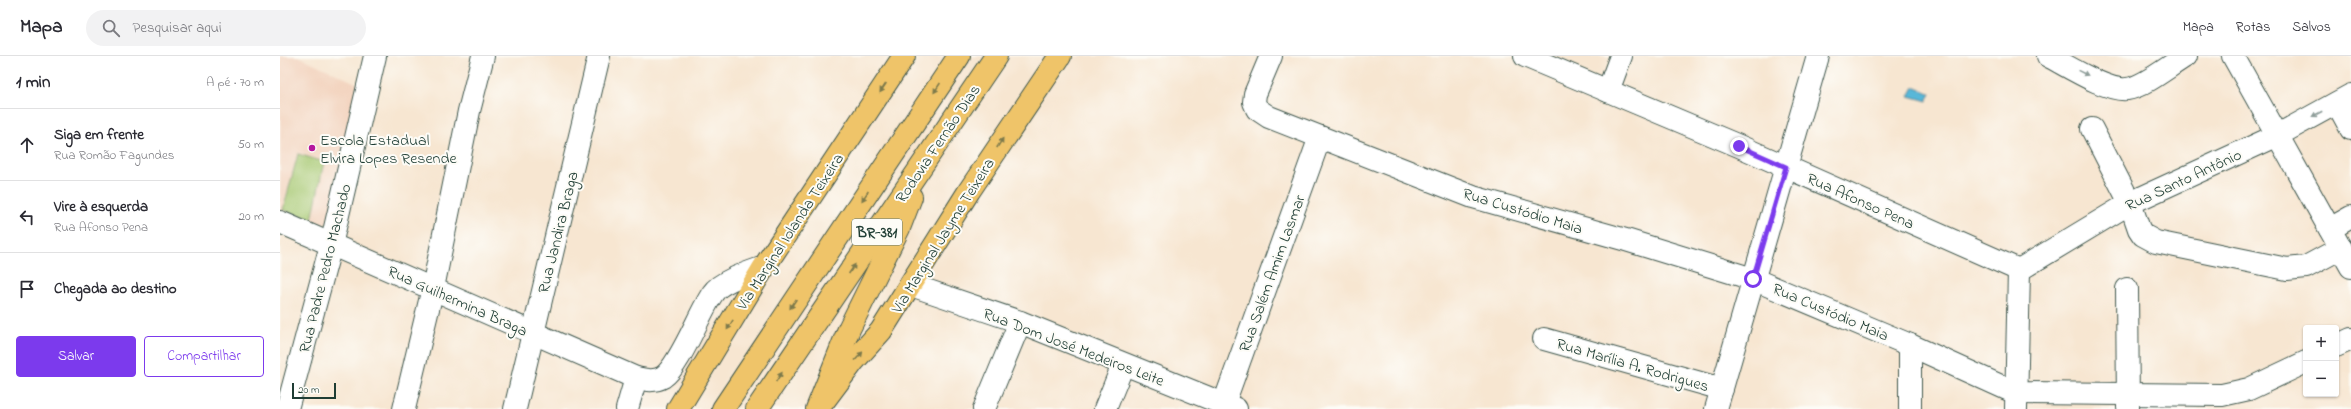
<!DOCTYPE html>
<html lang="pt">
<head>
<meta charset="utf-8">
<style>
	:root { --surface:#fff; --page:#f2f2f3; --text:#2b2b33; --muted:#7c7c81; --line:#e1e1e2; --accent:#7c3aed }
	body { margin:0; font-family:"Indie Flower",sans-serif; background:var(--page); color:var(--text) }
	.controls { position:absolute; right:12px; bottom:12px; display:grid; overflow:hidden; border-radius:4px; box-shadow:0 1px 3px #0004 }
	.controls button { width:36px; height:36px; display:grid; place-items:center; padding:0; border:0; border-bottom:1px solid var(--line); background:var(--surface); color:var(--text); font:20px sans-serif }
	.scale { position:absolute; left:12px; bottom:10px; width:44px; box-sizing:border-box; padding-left:4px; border:2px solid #1f3d34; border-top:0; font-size:11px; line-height:14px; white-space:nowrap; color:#1f3d34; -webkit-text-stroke:3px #fdfcf7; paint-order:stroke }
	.stop { position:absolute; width:12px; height:12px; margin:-9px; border:3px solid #7c3aed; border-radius:50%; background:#fff }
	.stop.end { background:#7c3aed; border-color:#fff; box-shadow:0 1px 4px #0008 }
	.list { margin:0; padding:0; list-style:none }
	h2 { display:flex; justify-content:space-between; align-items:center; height:52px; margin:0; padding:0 16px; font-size:17px }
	h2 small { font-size:13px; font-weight:400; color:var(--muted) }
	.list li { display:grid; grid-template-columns:26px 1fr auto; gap:12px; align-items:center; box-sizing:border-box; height:72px; padding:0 16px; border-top:1px solid var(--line) }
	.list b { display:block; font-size:15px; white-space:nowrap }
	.list p { margin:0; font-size:13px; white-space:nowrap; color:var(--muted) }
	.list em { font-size:13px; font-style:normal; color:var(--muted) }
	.actions { display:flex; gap:8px; padding:12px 16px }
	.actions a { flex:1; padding:9px 0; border:1px solid var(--accent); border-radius:4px; text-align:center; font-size:14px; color:var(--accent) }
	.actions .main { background:var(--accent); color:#fff }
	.icon { flex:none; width:22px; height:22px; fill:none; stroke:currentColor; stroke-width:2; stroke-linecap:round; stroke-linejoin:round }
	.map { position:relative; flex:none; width:2071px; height:353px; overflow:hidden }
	header { display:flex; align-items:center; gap:24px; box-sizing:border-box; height:56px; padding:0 20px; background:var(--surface); border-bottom:1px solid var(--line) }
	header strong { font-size:19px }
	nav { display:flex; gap:22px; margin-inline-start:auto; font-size:14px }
	.search { width:280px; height:36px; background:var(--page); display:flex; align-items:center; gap:10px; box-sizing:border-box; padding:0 14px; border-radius:22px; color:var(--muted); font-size:15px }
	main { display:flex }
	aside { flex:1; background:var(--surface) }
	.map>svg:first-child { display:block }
	.built { fill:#f3d4bf }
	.green { fill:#a6c871; stroke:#628252 }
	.water { fill:#59b7d8; stroke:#3c7a86 }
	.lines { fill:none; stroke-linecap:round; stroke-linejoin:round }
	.minor-casing { stroke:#3f564c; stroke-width:24 }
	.major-casing { stroke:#3f564c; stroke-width:24 }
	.highway-casing { stroke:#3f564c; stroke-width:24 }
	.minor { stroke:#fff; stroke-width:22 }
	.major { stroke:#efc469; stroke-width:22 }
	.highway { stroke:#efc469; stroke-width:22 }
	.oneway { fill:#8f9e9a }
	.oneway2 { fill:#7d7a4c }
	.route { stroke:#7c3aed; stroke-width:5 }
	.poi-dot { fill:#b5179e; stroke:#fdfcf7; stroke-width:1.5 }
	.labels { text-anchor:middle; stroke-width:4; stroke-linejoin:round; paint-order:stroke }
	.shield { fill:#fdfcf7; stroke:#62766e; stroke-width:1 }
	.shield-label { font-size:15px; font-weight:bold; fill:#1f3d34 }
	.poi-label { font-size:16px; fill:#1f3d34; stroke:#fdfcf7; text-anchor:start }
	.street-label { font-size:16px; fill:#1f3d34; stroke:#fdfcf7 }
</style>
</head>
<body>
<header>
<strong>Mapa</strong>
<div class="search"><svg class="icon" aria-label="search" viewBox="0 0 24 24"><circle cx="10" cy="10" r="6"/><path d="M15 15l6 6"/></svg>Pesquisar aqui</div>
<nav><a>Mapa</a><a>Rotas</a><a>Salvos</a></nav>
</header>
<main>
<aside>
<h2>1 min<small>A pé · 70 m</small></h2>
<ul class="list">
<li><svg class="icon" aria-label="ahead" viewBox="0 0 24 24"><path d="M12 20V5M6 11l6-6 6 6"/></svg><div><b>Siga em frente</b><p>Rua Romão Fagundes</p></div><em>50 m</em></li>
<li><svg class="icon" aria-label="left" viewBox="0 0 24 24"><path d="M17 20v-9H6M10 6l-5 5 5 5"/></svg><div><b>Vire à esquerda</b><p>Rua Afonso Pena</p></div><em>20 m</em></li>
<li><svg class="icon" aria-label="arrive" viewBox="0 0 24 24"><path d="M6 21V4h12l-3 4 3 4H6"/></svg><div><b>Chegada ao destino</b></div></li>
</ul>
<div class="actions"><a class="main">Salvar</a><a>Compartilhar</a></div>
</aside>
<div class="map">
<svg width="2071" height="353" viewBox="0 0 2071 353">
	<rect width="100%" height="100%" fill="#fdfcf7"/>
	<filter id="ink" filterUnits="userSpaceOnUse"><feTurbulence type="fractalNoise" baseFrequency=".025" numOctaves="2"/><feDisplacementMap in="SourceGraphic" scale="8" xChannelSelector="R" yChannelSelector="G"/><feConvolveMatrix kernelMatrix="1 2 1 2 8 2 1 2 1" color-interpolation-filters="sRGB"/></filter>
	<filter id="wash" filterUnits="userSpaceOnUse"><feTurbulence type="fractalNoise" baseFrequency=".012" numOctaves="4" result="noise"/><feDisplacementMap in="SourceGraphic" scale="16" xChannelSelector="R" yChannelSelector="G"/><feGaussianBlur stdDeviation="0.9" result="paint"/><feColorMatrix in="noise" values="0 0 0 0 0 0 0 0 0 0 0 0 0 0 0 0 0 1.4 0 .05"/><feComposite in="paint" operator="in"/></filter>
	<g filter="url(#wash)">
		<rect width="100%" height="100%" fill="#f7e6d1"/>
		<path class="built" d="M0,0H18L78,28L46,176L0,156Z"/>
		<path class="green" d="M18,98L44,106L32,164L3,154Z"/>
		<path class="water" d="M1634,31L1651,38L1647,45L1629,40Z"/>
	</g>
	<g filter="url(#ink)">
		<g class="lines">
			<g class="minor-casing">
				<g id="minor">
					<path d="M991,0L975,38L974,46L977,53L989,61L1193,141L1346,184L1473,223L1630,289L1736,337L1942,339L1969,333L2026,306"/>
					<path d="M1245,0L1459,90L1739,214"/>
					<path d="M1768,0C1786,9 1827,36 1847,33C1864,31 1890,9 1906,0"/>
					<path d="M1953,0L2071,211"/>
					<path d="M1328,35L1341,0"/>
					<path d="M2057,47L2071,73"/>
					<path d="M1812,73L1850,147L1859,173L1863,179L1876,186L2007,213L2026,211L2061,192"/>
					<path d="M0,166L356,322"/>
					<path d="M2050,173L2071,161"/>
					<path d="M1739,214L1850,147L1998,79L2071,39"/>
					<path d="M631,229L740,266L956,353"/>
					<path d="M1847,233L1848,352"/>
					<path d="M1264,283L1442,333"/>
					<path d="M2056,290L2071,283"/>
					<path d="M7,353L51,189L95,0"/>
					<path d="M124,353L153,232L189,55L203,0"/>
					<path d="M235,353L319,0"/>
					<path d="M347,353L356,322C366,324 374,326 383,321C400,310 420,255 433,237C441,225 470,216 484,211"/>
					<path d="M704,353L740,266"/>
					<path d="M825,353L843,309"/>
					<path d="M942,353L1040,81"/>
					<path d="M1436,353L1538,0"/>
					<path d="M1630,353V289"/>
					<path d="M1736,353L1739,214"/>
				</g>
			</g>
			<g class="major-casing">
				<g id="major">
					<path d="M543,346L573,306L601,275L689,135L780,0"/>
					<path d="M398,353L484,211L624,0"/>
				</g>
			</g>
			<g class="highway-casing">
				<g id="highway">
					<path d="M443,353L679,0"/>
					<path d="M477,353L716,0"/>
					<path d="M537,353L569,273L619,172L631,141"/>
				</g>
			</g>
			<use href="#minor" class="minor"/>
			<use href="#major" class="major"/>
			<use href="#highway" class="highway"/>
		</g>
		<defs><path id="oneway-solid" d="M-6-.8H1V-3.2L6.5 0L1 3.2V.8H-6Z"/></defs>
		<g class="oneway">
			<use href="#oneway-solid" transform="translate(1803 17) rotate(26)"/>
			<use href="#oneway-solid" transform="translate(2037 58) rotate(152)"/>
		</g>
		<g class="oneway2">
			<use href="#oneway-solid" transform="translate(603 32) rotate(124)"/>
			<use href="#oneway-solid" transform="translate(657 32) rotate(124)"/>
			<use href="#oneway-solid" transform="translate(720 87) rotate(-57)"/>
			<use href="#oneway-solid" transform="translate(585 140) rotate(124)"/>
			<use href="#oneway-solid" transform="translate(572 213) rotate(-56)"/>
			<use href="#oneway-solid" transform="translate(513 248) rotate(124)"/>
			<use href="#oneway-solid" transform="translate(450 269) rotate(121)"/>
			<use href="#oneway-solid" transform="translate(579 300) rotate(-48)"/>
			<use href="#oneway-solid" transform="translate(499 321) rotate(-56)"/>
		</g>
	</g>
	<g class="lines" filter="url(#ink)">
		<path class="route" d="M1459,90L1506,111L1473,223"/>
	</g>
	<circle class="poi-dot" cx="32" cy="92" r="4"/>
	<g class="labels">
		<rect class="shield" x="572" y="163" width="50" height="26" rx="3"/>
		<g class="shield-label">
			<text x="597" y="181">BR-381</text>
		</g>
		<g class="poi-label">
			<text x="40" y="89">Escola Estadual<tspan x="40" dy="18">Elvira Lopes Resende</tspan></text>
		</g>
		<g class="street-label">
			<text transform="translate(657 87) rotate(-56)" y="6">Rodovia Fernão Dias</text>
			<text transform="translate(1903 123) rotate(-25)" y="6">Rua Santo Antônio</text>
			<text transform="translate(1581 144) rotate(24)" y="6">Rua Afonso Pena</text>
			<text transform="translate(1243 154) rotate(17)" y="6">Rua Custódio Maia</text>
			<text transform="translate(509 175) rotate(-57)" y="6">Via Marginal Iolanda Teixeira</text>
			<text transform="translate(277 176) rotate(-76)" y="6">Rua Jandira Braga</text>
			<text transform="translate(662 179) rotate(-58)" y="6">Via Marginal Jayme Teixeira</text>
			<text transform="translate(44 212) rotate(-76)" y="6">Rua Padre Pedro Machado</text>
			<text transform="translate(991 217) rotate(-70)" y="6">Rua Salém Amim Lasmar</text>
			<text transform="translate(178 244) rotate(24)" y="6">Rua Guilhermina Braga</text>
			<text transform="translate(1551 255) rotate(23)" y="6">Rua Custódio Maia</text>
			<text transform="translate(794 290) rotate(21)" y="6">Rua Dom José Medeiros Leite</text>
			<text transform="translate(1353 308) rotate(16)" y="6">Rua Marília A. Rodrigues</text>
		</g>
	</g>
</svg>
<div class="controls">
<button>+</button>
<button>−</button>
</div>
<div class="scale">20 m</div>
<div class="stop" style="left:1473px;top:223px"></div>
<div class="stop end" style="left:1459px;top:90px"></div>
</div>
</main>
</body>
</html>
